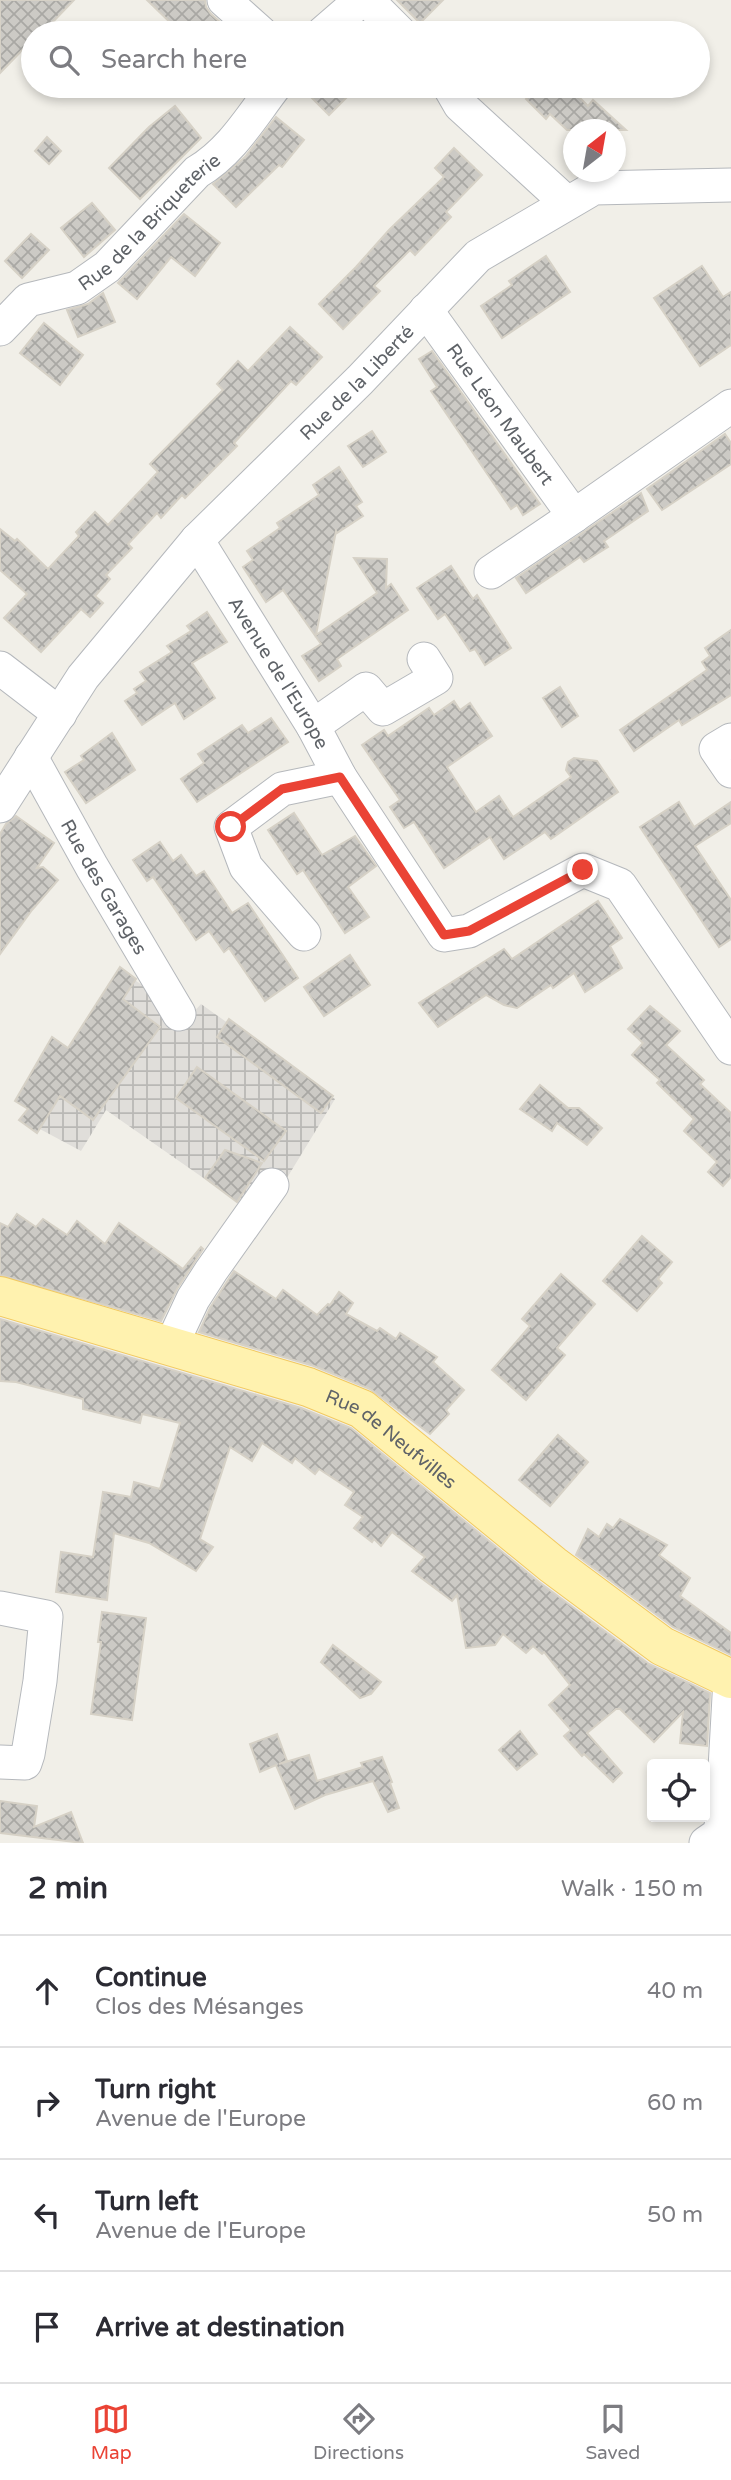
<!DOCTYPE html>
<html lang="en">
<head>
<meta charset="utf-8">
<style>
	:root { --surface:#fff; --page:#f7f7f7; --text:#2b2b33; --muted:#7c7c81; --line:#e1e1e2; --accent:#ea4335 }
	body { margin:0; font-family:"Varela Round",sans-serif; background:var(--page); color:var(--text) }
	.controls { position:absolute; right:21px; bottom:21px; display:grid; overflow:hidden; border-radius:7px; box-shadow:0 4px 10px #0003 }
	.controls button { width:63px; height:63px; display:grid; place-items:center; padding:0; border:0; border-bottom:2px solid var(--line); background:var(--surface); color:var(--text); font:35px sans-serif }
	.compass { position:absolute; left:563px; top:119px; width:63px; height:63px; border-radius:50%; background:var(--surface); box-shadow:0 4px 10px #0003; rotate:31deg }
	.stop { position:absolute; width:21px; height:21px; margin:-16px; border:5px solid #ea4335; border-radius:50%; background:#fff }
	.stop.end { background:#ea4335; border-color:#fff; box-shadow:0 2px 7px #0008 }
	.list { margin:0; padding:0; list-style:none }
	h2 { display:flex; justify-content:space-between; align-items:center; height:91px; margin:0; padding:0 28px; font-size:30px }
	h2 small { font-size:23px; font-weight:400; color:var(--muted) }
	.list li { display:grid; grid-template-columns:46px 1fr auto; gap:21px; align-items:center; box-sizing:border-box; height:112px; padding:0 28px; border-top:2px solid var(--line) }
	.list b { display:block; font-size:26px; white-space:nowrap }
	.list p { margin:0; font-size:23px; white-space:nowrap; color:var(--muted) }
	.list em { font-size:23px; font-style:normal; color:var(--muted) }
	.icon { flex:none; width:38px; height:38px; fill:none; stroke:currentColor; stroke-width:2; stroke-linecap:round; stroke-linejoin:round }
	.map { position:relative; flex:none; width:731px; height:1843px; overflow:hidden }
	.search { position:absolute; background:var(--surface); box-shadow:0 4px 10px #0003; left:21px; right:21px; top:21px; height:77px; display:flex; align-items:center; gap:18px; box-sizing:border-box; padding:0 24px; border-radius:38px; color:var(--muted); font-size:26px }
	.sheet { height:539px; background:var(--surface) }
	nav { display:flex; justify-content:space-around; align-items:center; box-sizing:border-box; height:98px; border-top:2px solid var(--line); background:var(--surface); font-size:19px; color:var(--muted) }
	nav a { display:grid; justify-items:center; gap:4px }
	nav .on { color:var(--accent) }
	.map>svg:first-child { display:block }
	.industrial { fill:url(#industrial-grid) }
	.building { fill:url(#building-cross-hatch); stroke:#d6d1c6; stroke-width:2 }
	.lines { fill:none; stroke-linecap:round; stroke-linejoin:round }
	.minor-casing { stroke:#b5b8bc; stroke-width:35 }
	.major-casing { stroke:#f2c960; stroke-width:40 }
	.minor { stroke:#fff; stroke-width:33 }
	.major { stroke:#fff2af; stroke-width:38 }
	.route { stroke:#ea4335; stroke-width:9 }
	.labels { text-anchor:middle; stroke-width:7; stroke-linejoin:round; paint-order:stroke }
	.street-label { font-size:19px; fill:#5f6368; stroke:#fff }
</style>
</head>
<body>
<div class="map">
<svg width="731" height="1843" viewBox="0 0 731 1843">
	<defs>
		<pattern id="industrial-grid" width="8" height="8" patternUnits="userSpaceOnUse" patternTransform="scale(1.75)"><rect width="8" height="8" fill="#e0deda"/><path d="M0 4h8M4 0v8" fill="none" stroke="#b9b8b5"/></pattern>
		<pattern id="building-cross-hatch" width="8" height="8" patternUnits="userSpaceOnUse" patternTransform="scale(1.75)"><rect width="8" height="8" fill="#cccac5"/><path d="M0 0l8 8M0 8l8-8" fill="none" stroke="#a9a8a4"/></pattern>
	</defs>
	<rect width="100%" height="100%" fill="#f1efe8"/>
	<path class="industrial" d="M120,970L189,1017L201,1004L335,1099L262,1219L106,1110L81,1151L23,1120Z"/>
	<g class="building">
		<path d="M0,0H74L47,28L46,26L39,33H33V39L0,73Z"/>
		<path d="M147,0H205L206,7L211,14L232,33H181Z"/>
		<path d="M397,0H443L420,23Z"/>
		<path d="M300,86H358L329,115Z"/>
		<path d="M539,86H568L588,106L593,100L626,130H567L550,114L546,119L526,99Z"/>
		<path d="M175,106L201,138L140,199L109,168L149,127Z"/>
		<path d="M276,117L304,140L282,167L279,165L236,207L213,184L245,157Z"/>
		<path d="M47,137L61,151L49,164L35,151Z"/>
		<path d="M454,148L482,175L446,212L451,217L415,255L410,250L374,286L380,291L343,329L319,304L356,267L389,230L444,177L435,168Z"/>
		<path d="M92,203L115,230L84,257L61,228Z"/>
		<path d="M184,214L220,243L195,276L171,257L137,299L118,283Z"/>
		<path d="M31,234L49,250L22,278L5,261Z"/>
		<path d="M546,256L570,292L502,338L481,306L512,285L509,281Z"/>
		<path d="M702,266L723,297L731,292V345L700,366L654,298Z"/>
		<path d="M103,293L115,322L78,337L67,310L88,304Z"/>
		<path d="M44,323L83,355L60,385L20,353Z"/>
		<path d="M290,327L322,357L296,385L291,381L234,443L237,446L185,498L182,495L161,518L157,513L128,544L132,548L106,575L110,579L95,596L103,603L90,617L81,609L41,652L4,618L27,594L0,570V529L15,541L17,539L48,569L79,536L76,532L95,512L108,525L158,472L150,464L223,390L217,384L238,361L248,371Z"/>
		<path d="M432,351L540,504L523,515L517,505L511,509L431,391L437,387L419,359Z"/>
		<path d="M372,431L386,452L363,467L348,446Z"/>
		<path d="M725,434L731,443V464L662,510L647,489Z"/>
		<path d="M339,467L362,502L356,506L363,516L337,533L336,531L316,635L377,593L354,558L387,559L386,588L391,584L408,610L337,659L341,666L319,681L302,656L321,644L283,590L266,602L243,567L253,560L247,551L280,528L277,523L319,495L313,485Z"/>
		<path d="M641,493L648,511L604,541L608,547L584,562L580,557L526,593L516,578Z"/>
		<path d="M451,566L473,599L477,595L511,648L485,665L475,649L470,651L445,614L438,619L417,588Z"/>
		<path d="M207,612L227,642L192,663L215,698L184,719L175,703L142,725L125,701L137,693L134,689L146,681L140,672L172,652L167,646L191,631L187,626Z"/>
		<path d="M731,630V695L682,725L679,720L634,751L620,730L707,670L702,662L710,656L705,648Z"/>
		<path d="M560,687L578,716L562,727L543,698Z"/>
		<path d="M454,701L460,710L470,703L492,736L447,767L476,812L499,796L513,817L571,777L566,770L568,762L574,758L597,761L618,792L551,839L545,832L504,859L490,837L444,868L414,822L404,828L390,807L400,800L362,745L384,730L388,736L429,708L434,715Z"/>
		<path d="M271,718L288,742L197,802L181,779L204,763L198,754L242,725L248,733Z"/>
		<path d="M112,733L135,770L86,803L65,772L84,760L81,756Z"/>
		<path d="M679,802L694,827L731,802V823L695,846L731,900V939L719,947L640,827Z"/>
		<path d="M294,813L322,855L355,836L376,866L348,887L369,917L345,933L303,870L297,874L268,830Z"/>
		<path d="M16,816L54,843L37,868L43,867L58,880L32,910L0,954V834L6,824Z"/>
		<path d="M160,842L173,861L181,855L196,876L204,871L232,913L248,903L298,978L265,1001L229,948L224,952L209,931L196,940L153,877L147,881L133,860Z"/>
		<path d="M598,901L622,938L610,946L622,968L585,992L574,973L553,988L551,985L517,1008L504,1005L486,995L438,1027L419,1003L504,949L512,959Z"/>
		<path d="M350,955L370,985L324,1016L304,987Z"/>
		<path d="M120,967L136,979L123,999L160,1027L93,1120L60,1096L37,1133L19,1120L28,1109L15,1101L52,1037L68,1048Z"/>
		<path d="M650,1006L680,1031L666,1045L704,1080L700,1084L731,1113V1177L723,1186L708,1172L717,1162L684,1131L694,1119L657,1083L660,1080L632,1055L643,1043L628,1029Z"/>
		<path d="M229,1019L333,1096L321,1113L217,1037Z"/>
		<path d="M197,1067L286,1131L264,1161L176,1098Z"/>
		<path d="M540,1085L568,1108H579L602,1128L587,1145L557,1123L552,1131L520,1109Z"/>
		<path d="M225,1150L262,1163L237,1202L205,1178Z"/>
		<path d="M17,1214L36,1227L43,1219L67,1235L77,1221L105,1244L119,1223L183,1269L201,1247L203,1249L177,1289L161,1321L0,1275V1223L8,1227Z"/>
		<path d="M642,1236L672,1262L658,1279L662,1283L637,1311L603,1281Z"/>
		<path d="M234,1271L276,1299L283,1290L317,1315L328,1304L330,1305L339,1292L353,1303L346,1314L377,1331L380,1328L396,1339L400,1333L437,1357L433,1362L464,1390L446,1410L449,1414L430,1434L370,1389L314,1366L199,1332L210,1308Z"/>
		<path d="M561,1274L595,1304L557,1348L565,1355L526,1400L492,1370L530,1326L522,1319Z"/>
		<path d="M0,1319L301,1408L351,1428L539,1582L649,1664L710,1693L707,1746L680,1743L683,1712L654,1742L620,1709H616L587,1733L622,1773L613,1782L584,1754L582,1756L564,1736L571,1730L549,1705L570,1685L544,1652L542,1654L533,1646L526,1653L503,1634L495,1645L466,1648L457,1595L452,1601L412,1571L425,1557L392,1532L381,1546L374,1539L372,1542L354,1528L363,1517L345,1505L354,1492L319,1469L315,1474L295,1458L292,1463L262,1443L252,1461L230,1447L200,1539L213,1547L196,1571L149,1543L114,1533L107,1600L56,1592L61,1552L93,1557L103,1492L131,1497L134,1482L160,1489L180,1423L142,1414L140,1423L132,1421L83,1409V1399L16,1382L0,1381Z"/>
		<path d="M558,1435L588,1462L550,1506L519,1480Z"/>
		<path d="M620,1519L667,1545L659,1555L690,1578L680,1596L731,1633V1655L673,1627L576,1555L588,1529L599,1537L607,1524L613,1528Z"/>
		<path d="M102,1612L146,1618L132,1720L91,1714L101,1642H98Z"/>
		<path d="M333,1645L381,1682L371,1694L360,1698L321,1662Z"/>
		<path d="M520,1731L537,1754L517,1770L499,1750Z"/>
		<path d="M277,1734L287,1761L279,1764L309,1755L317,1781L363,1767L361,1763L382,1757L392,1782L390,1783L399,1808L388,1812L373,1781L325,1795L295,1809L276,1765L260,1772L250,1744Z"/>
		<path d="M0,1801L37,1806L34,1827L71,1812L83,1843L0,1833Z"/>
	</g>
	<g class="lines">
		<g class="minor-casing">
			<g id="minor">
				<path d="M224,0L261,33"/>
				<path d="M367,0L400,33"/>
				<path d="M323,33L361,0"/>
				<path d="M449,86L460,105L567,203"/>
				<path id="s1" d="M426,310L574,516L731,406"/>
				<path id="s2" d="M0,329L28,300L77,288L107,267L197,172C232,151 251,117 275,86"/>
				<path id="s3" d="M197,540L313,726L340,777L444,935L469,931L583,870L620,885L731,1048"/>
				<path d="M491,572L574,516"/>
				<path d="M0,668L60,714"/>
				<path d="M313,726L366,689L383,709L436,678L424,659"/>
				<path d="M731,740L716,749L731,771"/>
				<path id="s4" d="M31,757L92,867L179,1014"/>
				<path id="s5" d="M0,806L83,677L197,540L360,380L478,256L594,188L731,185"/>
				<path d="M304,934L246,867L231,827L282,789L340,777"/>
				<path d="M171,1346L193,1299L211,1271L272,1185"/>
				<path d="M0,1608L46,1617L40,1681L28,1754L25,1763L0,1762"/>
				<path d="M706,1843L719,1834L722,1822L730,1679"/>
			</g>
		</g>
		<g class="major-casing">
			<g id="major">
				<path id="s6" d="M0,1296L308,1387L362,1409L553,1565L662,1646L731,1679"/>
			</g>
		</g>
		<use href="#minor" class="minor"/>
		<use href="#major" class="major"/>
	</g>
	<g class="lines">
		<path class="route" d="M231,827L282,789L340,777L444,935L469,931L583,870"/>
	</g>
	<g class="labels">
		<g class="street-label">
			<text dy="7" stroke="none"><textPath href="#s2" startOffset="189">Rue de la Briqueterie</textPath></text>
			<text dy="7" stroke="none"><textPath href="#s5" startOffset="556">Rue de la Liberté</textPath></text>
			<text dy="7" stroke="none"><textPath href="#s1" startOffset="128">Rue Léon Maubert</textPath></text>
			<text dy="7" stroke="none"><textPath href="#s3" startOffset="156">Avenue de l'Europe</textPath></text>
			<text dy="7" stroke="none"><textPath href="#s4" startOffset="149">Rue des Garages</textPath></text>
			<text dy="7" stroke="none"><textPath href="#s6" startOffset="420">Rue de Neufvilles</textPath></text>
		</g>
	</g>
</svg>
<div class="controls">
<button><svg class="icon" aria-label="locate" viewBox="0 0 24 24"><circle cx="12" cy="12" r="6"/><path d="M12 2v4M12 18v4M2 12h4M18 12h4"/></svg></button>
</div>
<svg class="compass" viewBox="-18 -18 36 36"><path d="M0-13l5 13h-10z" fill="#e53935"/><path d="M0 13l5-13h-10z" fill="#7c7c81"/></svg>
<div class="stop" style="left:231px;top:827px"></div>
<div class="stop end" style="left:583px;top:870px"></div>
<div class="search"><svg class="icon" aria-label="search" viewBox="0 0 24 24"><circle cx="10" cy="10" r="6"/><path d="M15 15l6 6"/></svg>Search here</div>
</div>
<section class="sheet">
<h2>2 min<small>Walk · 150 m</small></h2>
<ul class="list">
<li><svg class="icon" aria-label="ahead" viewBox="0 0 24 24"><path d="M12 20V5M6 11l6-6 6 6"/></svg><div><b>Continue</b><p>Clos des Mésanges</p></div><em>40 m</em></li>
<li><svg class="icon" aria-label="right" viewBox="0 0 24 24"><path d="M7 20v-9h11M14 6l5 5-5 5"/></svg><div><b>Turn right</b><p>Avenue de l'Europe</p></div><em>60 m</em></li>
<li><svg class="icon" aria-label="left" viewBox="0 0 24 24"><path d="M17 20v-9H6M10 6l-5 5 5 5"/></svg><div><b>Turn left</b><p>Avenue de l'Europe</p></div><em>50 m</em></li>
<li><svg class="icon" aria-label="arrive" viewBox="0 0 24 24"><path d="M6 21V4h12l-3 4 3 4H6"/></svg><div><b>Arrive at destination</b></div></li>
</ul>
</section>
<nav>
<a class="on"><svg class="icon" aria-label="map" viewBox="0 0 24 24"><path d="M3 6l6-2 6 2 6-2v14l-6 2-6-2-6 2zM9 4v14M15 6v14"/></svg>Map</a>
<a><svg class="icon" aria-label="directions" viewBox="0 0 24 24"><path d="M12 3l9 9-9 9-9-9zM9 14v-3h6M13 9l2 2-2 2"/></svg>Directions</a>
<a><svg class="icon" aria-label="saved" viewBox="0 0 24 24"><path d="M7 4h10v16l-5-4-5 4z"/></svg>Saved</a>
</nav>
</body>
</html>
